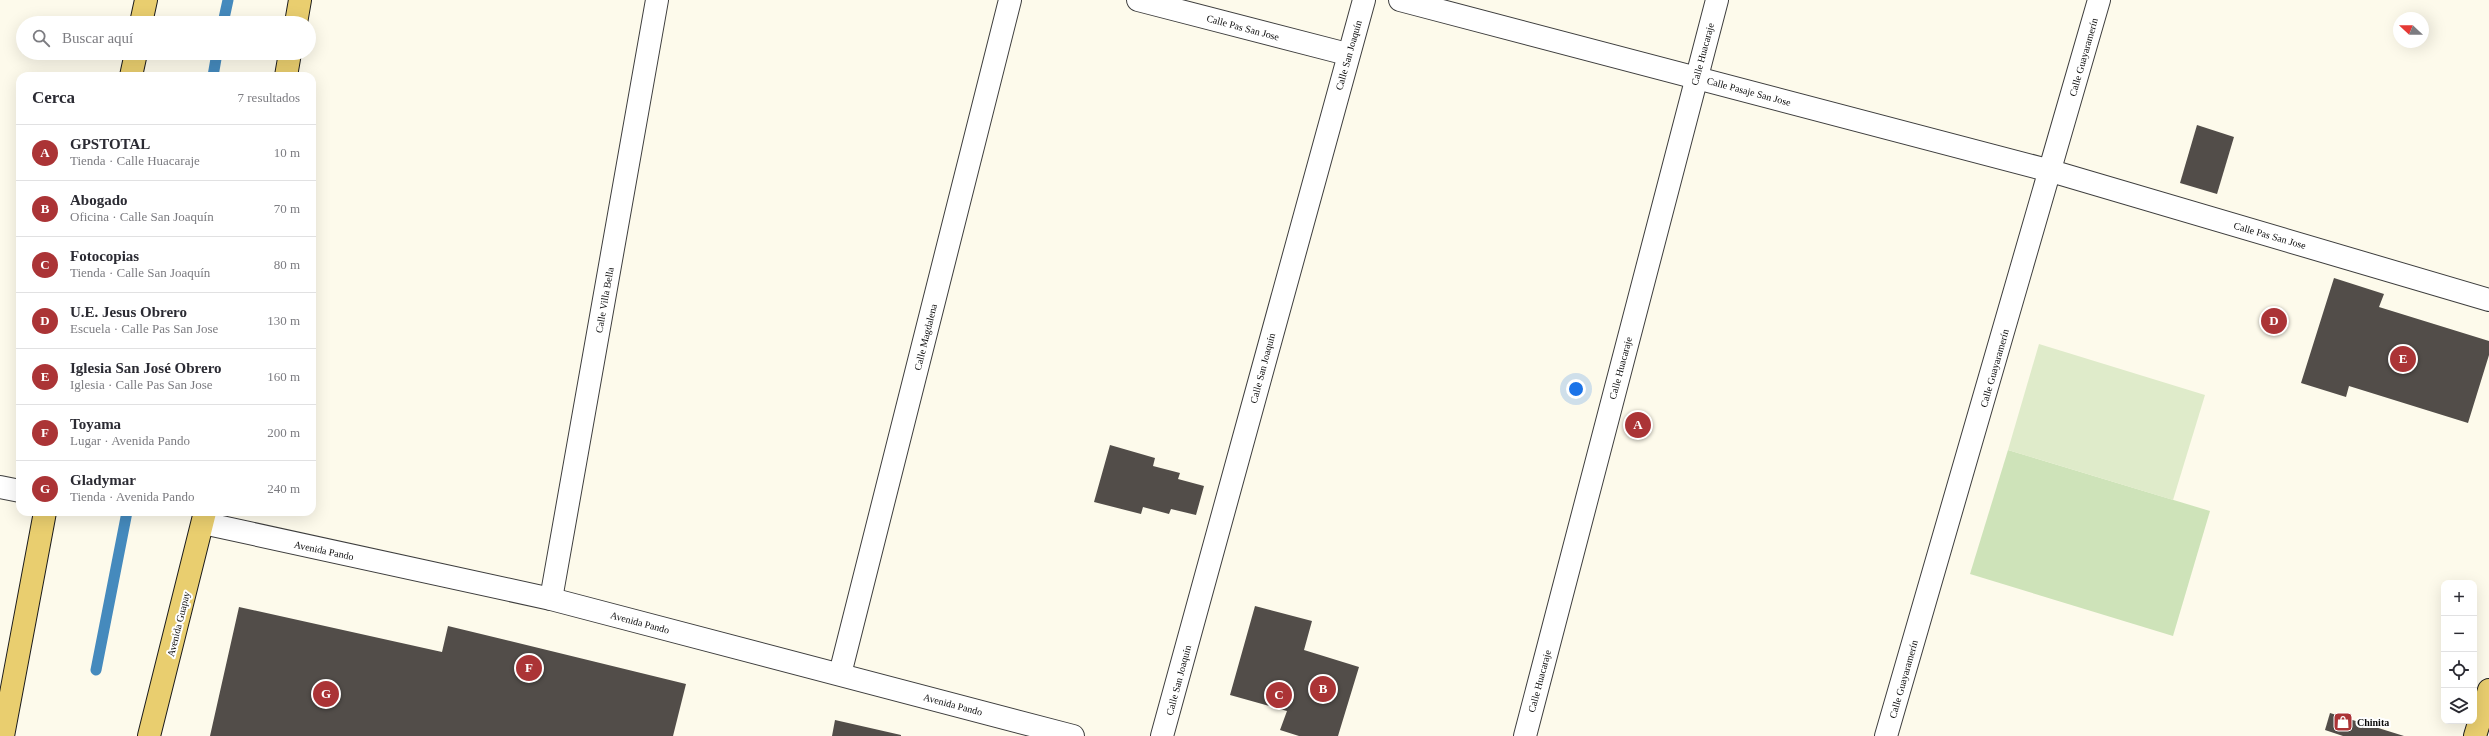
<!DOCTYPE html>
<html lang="es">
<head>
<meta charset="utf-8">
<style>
	:root { --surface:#fff; --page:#f2f2f3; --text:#2b2b33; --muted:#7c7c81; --line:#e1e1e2; --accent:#ab3436 }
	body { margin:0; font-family:"Times New Roman",serif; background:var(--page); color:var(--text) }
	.controls { position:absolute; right:12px; bottom:12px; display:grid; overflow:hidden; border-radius:8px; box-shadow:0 4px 16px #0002 }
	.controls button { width:36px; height:36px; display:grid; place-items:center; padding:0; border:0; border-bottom:1px solid var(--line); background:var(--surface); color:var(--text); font:20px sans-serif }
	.compass { position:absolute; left:2393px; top:12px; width:36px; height:36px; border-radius:50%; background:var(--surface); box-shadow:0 4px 16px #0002; rotate:292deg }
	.you { position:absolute; left:1576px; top:389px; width:14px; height:14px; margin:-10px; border:3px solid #fff; border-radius:50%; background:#1a73e8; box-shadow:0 0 0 6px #1a73e833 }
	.badge { display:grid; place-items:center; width:26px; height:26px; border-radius:50%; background:var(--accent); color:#fff; font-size:13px; font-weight:700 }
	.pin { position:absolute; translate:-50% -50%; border:2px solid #fff; box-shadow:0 1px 4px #0006 }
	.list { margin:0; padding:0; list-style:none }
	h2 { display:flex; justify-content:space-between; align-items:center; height:52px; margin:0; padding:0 16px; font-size:17px }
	h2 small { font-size:13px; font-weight:400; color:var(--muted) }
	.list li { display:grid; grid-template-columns:26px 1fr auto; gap:12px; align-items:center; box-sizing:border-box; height:56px; padding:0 16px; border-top:1px solid var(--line) }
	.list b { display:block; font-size:15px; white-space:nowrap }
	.list p { margin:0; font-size:13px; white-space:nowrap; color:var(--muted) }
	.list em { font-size:13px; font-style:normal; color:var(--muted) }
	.icon { flex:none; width:22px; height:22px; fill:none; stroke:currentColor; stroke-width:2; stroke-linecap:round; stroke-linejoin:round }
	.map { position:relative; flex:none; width:2489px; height:736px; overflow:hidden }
	.search { position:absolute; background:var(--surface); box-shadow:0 4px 16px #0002; left:16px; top:16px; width:300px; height:44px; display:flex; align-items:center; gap:10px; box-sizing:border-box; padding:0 14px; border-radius:22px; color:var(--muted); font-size:15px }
	.panel { position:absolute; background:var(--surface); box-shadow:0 4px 16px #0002; left:16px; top:72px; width:300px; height:444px; border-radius:12px }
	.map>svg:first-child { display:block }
	.green { fill:#cee3b9 }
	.pitch { fill:#dfebca }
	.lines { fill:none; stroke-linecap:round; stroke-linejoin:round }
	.stream { stroke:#458abd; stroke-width:11 }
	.building { fill:#524d49 }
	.minor-casing { stroke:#3e3e3e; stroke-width:24 }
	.major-casing { stroke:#1c1c1c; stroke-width:24 }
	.minor { stroke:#fff; stroke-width:22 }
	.major { stroke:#e9ce6f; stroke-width:22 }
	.labels { text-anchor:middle; stroke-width:4; stroke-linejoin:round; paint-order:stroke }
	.street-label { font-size:10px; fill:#0b0b0b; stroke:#fff }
	.poi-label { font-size:10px; font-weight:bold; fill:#0b0b0b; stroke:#fff; text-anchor:start }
</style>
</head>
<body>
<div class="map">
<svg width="2489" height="736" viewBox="0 0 2489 736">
	<rect width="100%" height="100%" fill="#fdfaeb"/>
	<path class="green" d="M2008,450L2210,511L2173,636L1970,574Z"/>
	<path class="pitch" d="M2039,344L2205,395L2173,500L2008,450Z"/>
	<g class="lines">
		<g class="stream">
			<path d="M223,23L228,0"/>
			<path d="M213,76L217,53"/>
			<path d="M96,670L127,512"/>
		</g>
	</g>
	<g class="building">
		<path d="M2197,125L2234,137L2217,194L2180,183Z"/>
		<path d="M2334,278L2384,294L2379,307L2489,341V355L2468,423L2349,386L2346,397L2301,383Z"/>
		<path d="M1110,445L1155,458L1153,466L1180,473L1178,479L1204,486L1196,515L1171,509L1169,514L1143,507L1141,514L1094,502Z"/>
		<path d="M1255,606L1312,621L1304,650L1359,667L1338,736H1299L1280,730L1287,711L1230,695Z"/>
		<path d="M239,607L442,652L448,626L686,684L673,736H210Z"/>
		<path d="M2330,713L2404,736H2343L2325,730Z"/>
		<path d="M835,720L901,735V736H832Z"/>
	</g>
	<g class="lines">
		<g class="minor-casing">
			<g id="minor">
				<path d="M1138,0L1347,54"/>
				<path d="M1400,0L2051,171L2489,300"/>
				<path d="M0,487L20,491"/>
				<path d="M203,523L551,599L1073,736"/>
				<path d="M551,599L657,0"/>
				<path d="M840,674L1010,0"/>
				<path d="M1162,736L1364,0"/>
				<path d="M1525,736L1717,0"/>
				<path d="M1886,736L2099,0"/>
			</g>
		</g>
		<g class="major-casing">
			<g id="major">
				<path d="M141,23L146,0"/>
				<path d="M296,23L300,0"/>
				<path d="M131,76L136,53"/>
				<path d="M286,76L290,53"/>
				<path d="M3,736L45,512"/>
				<path d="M149,736L205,512"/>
				<path d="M2475,736L2489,690"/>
			</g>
		</g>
		<use href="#minor" class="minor"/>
		<use href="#major" class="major"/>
	</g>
	<defs>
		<g id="shop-square" transform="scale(1)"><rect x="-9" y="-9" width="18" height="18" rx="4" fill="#ab3436" stroke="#fff"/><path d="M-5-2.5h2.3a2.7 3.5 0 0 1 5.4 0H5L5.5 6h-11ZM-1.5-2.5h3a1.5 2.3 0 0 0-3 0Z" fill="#fff"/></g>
	</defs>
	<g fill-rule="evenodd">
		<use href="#shop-square" x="2343" y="722"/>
	</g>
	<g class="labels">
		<g class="street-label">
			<text transform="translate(1243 27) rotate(15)" y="4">Calle Pas San Jose</text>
			<text transform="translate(1702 54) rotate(-75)" y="4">Calle Huacaraje</text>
			<text transform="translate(1348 55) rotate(-74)" y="4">Calle San Joaquín</text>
			<text transform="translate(2083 57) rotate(-74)" y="4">Calle Guayaramerín</text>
			<text transform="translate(1749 91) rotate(15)" y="4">Calle Pasaje San Jose</text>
			<text transform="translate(2270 235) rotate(16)" y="4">Calle Pas San Jose</text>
			<text transform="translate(604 300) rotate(-80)" y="4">Calle Villa Bella</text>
			<text transform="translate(925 337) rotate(-76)" y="4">Calle Magdalena</text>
			<text transform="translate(1262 368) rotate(-75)" y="4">Calle San Joaquín</text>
			<text transform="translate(1620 368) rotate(-75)" y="4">Calle Huacaraje</text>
			<text transform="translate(1994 368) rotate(-74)" y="4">Calle Guayaramerín</text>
			<text transform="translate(324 550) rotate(12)" y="4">Avenida Pando</text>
			<text transform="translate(640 622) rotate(15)" y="4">Avenida Pando</text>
			<text transform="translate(178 624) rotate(-76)" y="4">Avenida Guapay</text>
			<text transform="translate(1903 679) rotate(-74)" y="4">Calle Guayaramerín</text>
			<text transform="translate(1178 680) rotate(-75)" y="4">Calle San Joaquín</text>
			<text transform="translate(1539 681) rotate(-75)" y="4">Calle Huacaraje</text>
			<text transform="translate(953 704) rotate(15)" y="4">Avenida Pando</text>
		</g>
		<g class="poi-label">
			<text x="2357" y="726">Chinita</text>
		</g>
	</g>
</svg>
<div class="controls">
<button>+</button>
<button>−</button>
<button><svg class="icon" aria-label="locate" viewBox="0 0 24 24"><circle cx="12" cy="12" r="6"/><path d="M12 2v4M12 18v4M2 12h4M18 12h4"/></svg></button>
<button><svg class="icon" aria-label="layers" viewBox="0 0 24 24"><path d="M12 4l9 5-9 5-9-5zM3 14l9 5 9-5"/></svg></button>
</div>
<svg class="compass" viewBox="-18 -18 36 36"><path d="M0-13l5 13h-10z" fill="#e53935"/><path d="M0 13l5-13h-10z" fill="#7c7c81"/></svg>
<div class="you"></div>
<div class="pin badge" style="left:1638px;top:425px">A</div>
<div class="pin badge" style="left:1323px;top:689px">B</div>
<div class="pin badge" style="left:1279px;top:695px">C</div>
<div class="pin badge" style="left:2274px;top:321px">D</div>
<div class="pin badge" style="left:2403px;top:359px">E</div>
<div class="pin badge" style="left:529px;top:668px">F</div>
<div class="pin badge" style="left:326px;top:694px">G</div>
<div class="search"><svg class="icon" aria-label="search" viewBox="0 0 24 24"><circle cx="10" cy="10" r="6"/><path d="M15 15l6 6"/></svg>Buscar aquí</div>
<section class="panel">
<h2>Cerca<small>7 resultados</small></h2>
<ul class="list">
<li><span class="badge">A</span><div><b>GPSTOTAL</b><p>Tienda · Calle Huacaraje</p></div><em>10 m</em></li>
<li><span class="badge">B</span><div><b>Abogado</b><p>Oficina · Calle San Joaquín</p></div><em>70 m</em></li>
<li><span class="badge">C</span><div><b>Fotocopias</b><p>Tienda · Calle San Joaquín</p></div><em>80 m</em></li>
<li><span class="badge">D</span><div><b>U.E. Jesus Obrero</b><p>Escuela · Calle Pas San Jose</p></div><em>130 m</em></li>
<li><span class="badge">E</span><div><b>Iglesia San José Obrero</b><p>Iglesia · Calle Pas San Jose</p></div><em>160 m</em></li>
<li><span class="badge">F</span><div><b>Toyama</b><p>Lugar · Avenida Pando</p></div><em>200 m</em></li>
<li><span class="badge">G</span><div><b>Gladymar</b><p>Tienda · Avenida Pando</p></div><em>240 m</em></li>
</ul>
</section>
</div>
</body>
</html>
